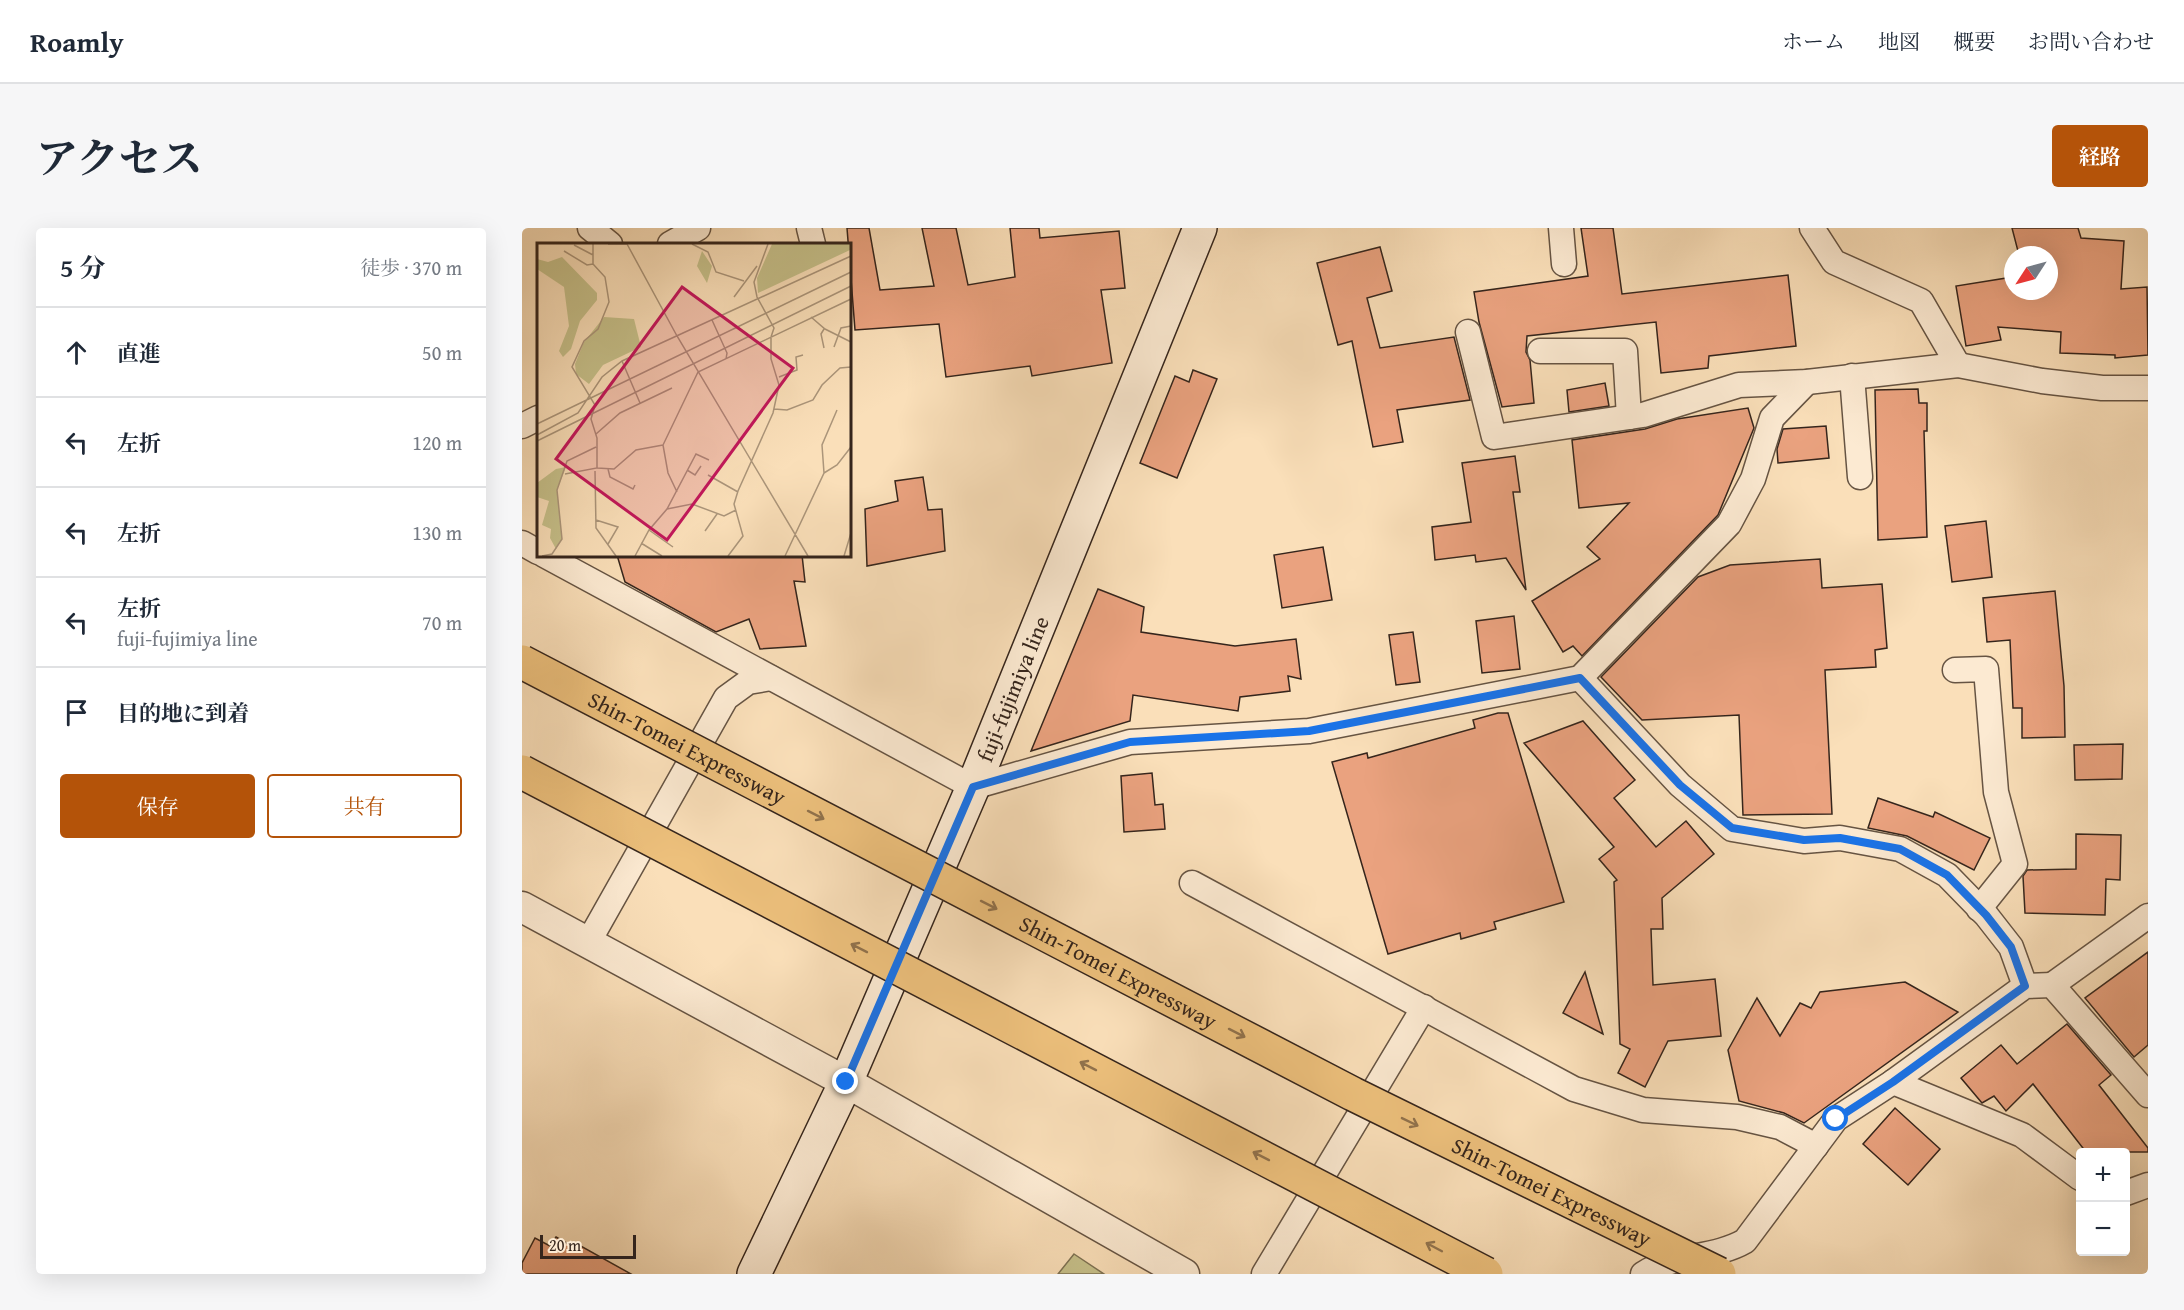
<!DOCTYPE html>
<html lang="ja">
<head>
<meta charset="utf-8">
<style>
	:root { --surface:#fff; --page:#f6f6f7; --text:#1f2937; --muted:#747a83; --line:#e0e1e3; --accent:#b45309 }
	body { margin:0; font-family:"Gentium Book Plus","Noto Serif JP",serif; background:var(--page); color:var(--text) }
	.controls { position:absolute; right:18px; bottom:18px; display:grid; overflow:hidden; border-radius:6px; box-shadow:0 6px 24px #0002 }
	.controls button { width:54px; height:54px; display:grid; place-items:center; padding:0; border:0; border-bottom:2px solid var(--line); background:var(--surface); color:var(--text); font:30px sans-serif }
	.compass { position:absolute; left:1482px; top:18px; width:54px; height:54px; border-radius:50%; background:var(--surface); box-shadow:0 6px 24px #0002; rotate:234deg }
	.scale { position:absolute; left:18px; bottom:15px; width:96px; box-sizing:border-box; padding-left:6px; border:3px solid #35251c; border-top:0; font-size:16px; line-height:21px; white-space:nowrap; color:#35251c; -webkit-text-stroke:4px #fcead2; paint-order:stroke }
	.stop { position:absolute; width:18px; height:18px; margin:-14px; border:4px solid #1a73e8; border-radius:50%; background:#fff }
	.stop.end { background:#1a73e8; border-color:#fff; box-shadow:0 2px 6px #0008 }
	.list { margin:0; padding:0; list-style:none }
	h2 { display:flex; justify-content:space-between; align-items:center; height:78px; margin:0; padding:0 24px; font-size:26px }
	h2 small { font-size:20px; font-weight:400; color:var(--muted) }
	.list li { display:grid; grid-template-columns:39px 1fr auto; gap:18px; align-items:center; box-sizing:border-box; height:90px; padding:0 24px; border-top:2px solid var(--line) }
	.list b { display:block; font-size:22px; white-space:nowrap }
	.list p { margin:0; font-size:20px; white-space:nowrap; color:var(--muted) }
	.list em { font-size:20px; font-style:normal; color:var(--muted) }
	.actions { display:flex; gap:12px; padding:18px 24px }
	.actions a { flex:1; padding:14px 0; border:2px solid var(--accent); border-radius:6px; text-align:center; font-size:21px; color:var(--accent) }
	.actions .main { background:var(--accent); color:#fff }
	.icon { flex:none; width:33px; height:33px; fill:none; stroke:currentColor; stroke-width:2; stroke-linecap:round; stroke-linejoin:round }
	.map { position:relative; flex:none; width:1626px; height:1046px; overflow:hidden; border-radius:6px }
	header { display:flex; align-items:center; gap:36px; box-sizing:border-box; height:84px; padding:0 30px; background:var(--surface); border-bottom:2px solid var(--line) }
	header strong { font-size:28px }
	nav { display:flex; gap:33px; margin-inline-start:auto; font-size:21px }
	.intro { display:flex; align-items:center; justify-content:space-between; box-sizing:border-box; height:144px; padding:0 36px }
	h1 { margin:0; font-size:42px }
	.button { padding:15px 27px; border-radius:6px; background:var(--accent); color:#fff; font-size:21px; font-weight:700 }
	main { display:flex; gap:36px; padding:0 36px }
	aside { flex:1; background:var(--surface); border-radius:6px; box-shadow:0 6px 24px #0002 }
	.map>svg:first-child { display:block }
	.green { fill:#c6c08a; stroke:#7e7253; stroke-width:1.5 }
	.building { fill:#eaa27f; stroke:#35251c; stroke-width:1.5 }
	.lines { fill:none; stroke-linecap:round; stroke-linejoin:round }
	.minor-casing { stroke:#665443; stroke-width:27 }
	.tertiary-casing { stroke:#665443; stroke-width:33 }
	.secondary-casing { stroke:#35251c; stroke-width:36 }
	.minor { stroke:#fcead2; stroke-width:24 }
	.tertiary { stroke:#fcead2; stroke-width:30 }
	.secondary { stroke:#fcead2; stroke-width:33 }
	.motorway-bridge-casing { stroke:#35251c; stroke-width:36; stroke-linecap:butt }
	.motorway-bridge { stroke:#edc07c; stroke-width:33 }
	.oneway { stroke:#91724c }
	.route { stroke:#1a73e8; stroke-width:8 }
	.labels { text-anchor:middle; stroke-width:4.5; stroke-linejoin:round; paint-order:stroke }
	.street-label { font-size:22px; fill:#35251c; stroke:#fcead2 }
	.inset-road { fill:none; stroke:#ab957a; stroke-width:1.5 }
	.view { fill:#c2185b; fill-opacity:0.15; stroke:#c2185b; stroke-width:3 }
	.inset-edge { fill:none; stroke:#35251c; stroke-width:3 }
</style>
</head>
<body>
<header>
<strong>Roamly</strong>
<nav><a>ホーム</a><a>地図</a><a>概要</a><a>お問い合わせ</a></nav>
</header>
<div class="intro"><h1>アクセス</h1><a class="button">経路</a></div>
<main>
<aside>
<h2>5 分<small>徒歩 · 370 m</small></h2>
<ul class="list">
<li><svg class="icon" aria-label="ahead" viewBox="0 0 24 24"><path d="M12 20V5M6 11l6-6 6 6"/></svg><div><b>直進</b></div><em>50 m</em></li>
<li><svg class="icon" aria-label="left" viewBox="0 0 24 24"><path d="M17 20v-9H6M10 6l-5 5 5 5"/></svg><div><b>左折</b></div><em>120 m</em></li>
<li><svg class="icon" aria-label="left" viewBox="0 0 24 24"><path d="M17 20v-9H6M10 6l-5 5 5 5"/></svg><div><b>左折</b></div><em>130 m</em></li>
<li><svg class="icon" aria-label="left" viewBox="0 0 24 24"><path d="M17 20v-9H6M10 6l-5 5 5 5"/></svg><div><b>左折</b><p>fuji-fujimiya line</p></div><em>70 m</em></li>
<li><svg class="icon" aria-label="arrive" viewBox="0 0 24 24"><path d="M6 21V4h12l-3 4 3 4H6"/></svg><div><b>目的地に到着</b></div></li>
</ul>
<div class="actions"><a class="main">保存</a><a>共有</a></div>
</aside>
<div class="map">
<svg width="1626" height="1046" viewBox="0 0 1626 1046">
	<rect width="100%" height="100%" fill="#fadfb9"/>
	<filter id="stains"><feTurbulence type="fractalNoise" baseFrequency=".00333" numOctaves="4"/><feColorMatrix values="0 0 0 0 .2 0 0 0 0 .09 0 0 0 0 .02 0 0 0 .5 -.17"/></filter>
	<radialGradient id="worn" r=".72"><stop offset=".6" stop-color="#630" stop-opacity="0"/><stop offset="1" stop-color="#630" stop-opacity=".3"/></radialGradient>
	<path class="green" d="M552,1026L582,1046H536Z"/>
	<g class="building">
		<path d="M325,0H347L358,62L412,58L400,0H434L446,57L493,49L488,0H517L518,10L597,3L603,60L579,62L590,135L510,148L508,138L424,149L417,96L333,102Z"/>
		<path d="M1059,0H1091L1100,66L1266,47L1274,118L1187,128L1186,140L1139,145L1134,94L1005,108L1004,124L1008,132L1012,175L980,179L957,94L952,64L1066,48Z"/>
		<path d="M1490,0H1556L1559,10L1602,13L1599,61L1625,59L1626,127L1593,130V127L1538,125L1539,104L1476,99L1479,112L1444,118L1434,58L1491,49V63H1527V27H1497Z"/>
		<path d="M858,19L870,63L845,70L858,120L932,109L948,172L875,182L881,214L851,219L830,113L816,117L795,35Z"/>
		<path d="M671,142L695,151L655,250L618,235L653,148L667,154Z"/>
		<path d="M1083,155L1087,178L1047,184L1045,162Z"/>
		<path d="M1396,161L1397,175H1405V203H1402L1405,309L1356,312L1353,162Z"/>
		<path d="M1226,180L1232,200L1196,287L1060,428L1051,418L1041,424L1010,373L1078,331L1065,319L1107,275L1057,280L1050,212L1123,201L1155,191Z"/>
		<path d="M1304,198L1307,230L1256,235L1255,221L1261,201Z"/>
		<path d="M993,228L998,264H991L1004,362L984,330L954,334L953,327L913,332L910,299L949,294L940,235Z"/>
		<path d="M401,249L406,282L420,281L423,323L345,338L343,281L376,273L373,253Z"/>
		<path d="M1464,293L1470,349L1430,354L1423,298Z"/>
		<path d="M801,319L810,372L760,380L752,327Z"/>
		<path d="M95,327H280L283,354L272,353L284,418L238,421L227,391L194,404L103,354Z"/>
		<path d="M1298,331L1300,360L1360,356L1365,420L1353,422L1354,439L1303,442L1310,586L1221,587L1217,487L1120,492L1079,449L1176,349L1208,337Z"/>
		<path d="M576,361L622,379L619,404L713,418L774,411L779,451L766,448L768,463L718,469L716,483L611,467L608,493L509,523Z"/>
		<path d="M1533,363L1542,458L1543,509L1500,510V480H1491L1488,412L1465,414L1461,370Z"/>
		<path d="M992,388L998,441L960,445L954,393Z"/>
		<path d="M891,404L898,454L874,457L867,407Z"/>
		<path d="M976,485H986L1042,674L972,694L974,701L939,711L938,705L866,726L810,534L845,525L846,530L953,500L951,492Z"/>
		<path d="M1061,493L1113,552L1092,570L1134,619L1164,593L1192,626L1140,670L1141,701H1129L1131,757L1193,751L1199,808L1146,813L1123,859L1096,845L1108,821L1098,816L1092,654L1095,652L1077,631L1092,619L1002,515Z"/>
		<path d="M1601,516L1600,551L1553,552L1552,517Z"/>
		<path d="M630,545L633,577L641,576L643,601L602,604L599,548Z"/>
		<path d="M1356,570L1411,589L1413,584L1468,610L1452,642L1385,608L1346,600Z"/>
		<path d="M1554,606L1599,607L1598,652L1584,651L1583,687L1503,685L1501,648L1505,642L1554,641Z"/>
		<path d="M1626,724V817L1612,829L1563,770Z"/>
		<path d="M1063,744L1081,806L1041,785Z"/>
		<path d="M1383,754L1436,784L1282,895L1262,885L1217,873L1206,822L1235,770L1258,808L1278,775L1289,780L1298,764Z"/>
		<path d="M1545,796L1589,847L1577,857L1626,920V924H1564L1511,856L1484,883L1472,868L1460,875L1439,850L1479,817L1495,836Z"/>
		<path d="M1373,880L1418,921L1386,957L1341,916Z"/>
		<path d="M34,1009L55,1021L57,1017L109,1046H0V1035L13,1010L28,1018Z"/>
	</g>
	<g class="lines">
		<g class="minor-casing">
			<g id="minor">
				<path d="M68,0L88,16"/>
				<path d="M287,0L291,16"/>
				<path d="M1039,0L1042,36"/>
				<path d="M1290,0L1312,34L1399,73L1436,137"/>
				<path d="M148,16L176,0"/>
				<path d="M946,104L972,209L1121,187L1217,157L1285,154L1436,137L1520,153L1580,160H1626"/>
				<path d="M1018,123H1103L1107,189"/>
				<path d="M1330,148L1338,249"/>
				<path d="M0,198L16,190"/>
				<path d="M0,315L16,324"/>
				<path d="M22,327L451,559L608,514L787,503L1058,450L1207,296L1231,251L1250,190L1285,154"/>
				<path d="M1433,442L1464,441L1474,564L1493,636L1457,681"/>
				<path d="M1058,450L1158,557L1210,601L1282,613L1318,610L1378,621L1425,647L1464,687L1489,719L1503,758"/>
				<path d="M670,655L1052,861L1121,882L1215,889L1258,899L1294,918"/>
				<path d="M67,713L204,470L226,454L249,450"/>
				<path d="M1530,757L1626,688"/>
				<path d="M1371,854L1500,907L1558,950"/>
				<path d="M1604,965L1626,957"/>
				<path d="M742,1046L902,779"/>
				<path d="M1121,1046C1151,1026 1192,1031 1223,1013L1314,891L1371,854L1503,758L1530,757L1626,867"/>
			</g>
		</g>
		<g class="tertiary-casing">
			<path id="tertiary" d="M0,679L324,854L662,1046"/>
		</g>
		<g class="secondary-casing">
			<g id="secondary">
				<path id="s1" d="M232,1046L324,854L451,559L678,0"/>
			</g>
		</g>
		<use href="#minor" class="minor"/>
		<use href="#tertiary" class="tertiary"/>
		<use href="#secondary" class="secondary"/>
		<g class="motorway-bridge-casing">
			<g id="motorway-bridge">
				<path id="s2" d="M0,434L831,866L1197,1046"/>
				<path d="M0,544L964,1046"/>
			</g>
		</g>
		<use href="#motorway-bridge" class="motorway-bridge"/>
	</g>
	<defs><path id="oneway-shaft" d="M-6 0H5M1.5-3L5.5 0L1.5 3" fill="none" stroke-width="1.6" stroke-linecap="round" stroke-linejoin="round" transform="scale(1.5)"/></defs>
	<g class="oneway">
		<use href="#oneway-shaft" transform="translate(294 587) rotate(27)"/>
		<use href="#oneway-shaft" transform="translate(467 677) rotate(27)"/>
		<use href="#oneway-shaft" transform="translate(337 720) rotate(-153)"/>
		<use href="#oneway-shaft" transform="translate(715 805) rotate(27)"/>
		<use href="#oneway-shaft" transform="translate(566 838) rotate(-153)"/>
		<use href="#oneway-shaft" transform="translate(888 894) rotate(26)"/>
		<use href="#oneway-shaft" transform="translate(739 928) rotate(-153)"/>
		<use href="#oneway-shaft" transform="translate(912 1019) rotate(-152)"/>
	</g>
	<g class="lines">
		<path class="route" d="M324,854L451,559L608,514L787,503L1058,450L1158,557L1210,600L1282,612L1318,610L1378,621L1425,647L1464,687L1489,719L1503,758L1371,854L1314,891"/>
	</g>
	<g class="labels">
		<g class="street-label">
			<text dy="8" stroke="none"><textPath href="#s1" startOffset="640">fuji-fujimiya line</textPath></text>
			<text dy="8" stroke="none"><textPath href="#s2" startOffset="186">Shin-Tomei Expressway</textPath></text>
			<text dy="8" stroke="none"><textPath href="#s2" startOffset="672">Shin-Tomei Expressway</textPath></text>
			<text dy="8" stroke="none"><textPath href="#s2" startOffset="1158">Shin-Tomei Expressway</textPath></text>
		</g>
	</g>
	<g transform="translate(15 15)">
		<rect width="314" height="314" fill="#fadfb9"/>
		<path d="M235,1H313V7L221,50L220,35ZM165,8L175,23L170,40L160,23ZM25,14L60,50V57L43,78L34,106L26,114L22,108L32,83L27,44L0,26V16L11,19ZM67,74L97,76L104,104L66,122L52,141L39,131L38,121L47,99ZM29,224L20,247L25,296L19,306L13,295L14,286L5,282L12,258L0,254V240L19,226Z" fill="#c6c08a"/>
		<path class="inset-road" d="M71,1H90M90,1L140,93L271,313M155,1L171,9L179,29L207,38M231,1L217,39L220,54L237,85L234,94M37,2L56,12M27,8L50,22L56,21M197,54L220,23M274,74L288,86L314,99M175,77L190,110L189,116M297,104L304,85L314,83M287,105L284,91L287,86M85,118L103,160M242,134L260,127L259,114L266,112M237,166L250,167L276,157L285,142L303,125L314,124M0,181L314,29M59,191L83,170L135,145M0,192L41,170L65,134L85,118L314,13M0,198L314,43M60,225L77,226L99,207L126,202M71,226L73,234L96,246L98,242M150,227L158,232L164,223M58,228L59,285L79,313M287,230L300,222L314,204M28,231L60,225V195L54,176L58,162L35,124L47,98L61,86L72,59L68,34L56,21V1M171,232L201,249M140,249L131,230L126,202L161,129L314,56M130,266L155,261L187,273L199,267M59,277L81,284L71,301M112,287L136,304M168,288L180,271M104,300L125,313M5,313L15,311L25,296L20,247L30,218L59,204M98,313L112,287L130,266L159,211L172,217M191,313L206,293L197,261L201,248L236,170L242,142L234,116V95M248,313L287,230L285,202L300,167M307,313L314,290"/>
		<path class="view" d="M145,44L256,125L130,297L19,216Z"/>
		<rect width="314" height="314" class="inset-edge"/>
	</g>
	<rect width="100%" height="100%" filter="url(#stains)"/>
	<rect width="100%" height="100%" fill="url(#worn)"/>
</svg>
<div class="controls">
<button>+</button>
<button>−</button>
</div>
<svg class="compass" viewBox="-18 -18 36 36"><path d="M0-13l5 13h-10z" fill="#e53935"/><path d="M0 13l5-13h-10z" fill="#747a83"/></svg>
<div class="scale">20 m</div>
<div class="stop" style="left:1314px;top:891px"></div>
<div class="stop end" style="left:324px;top:854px"></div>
</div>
</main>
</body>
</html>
